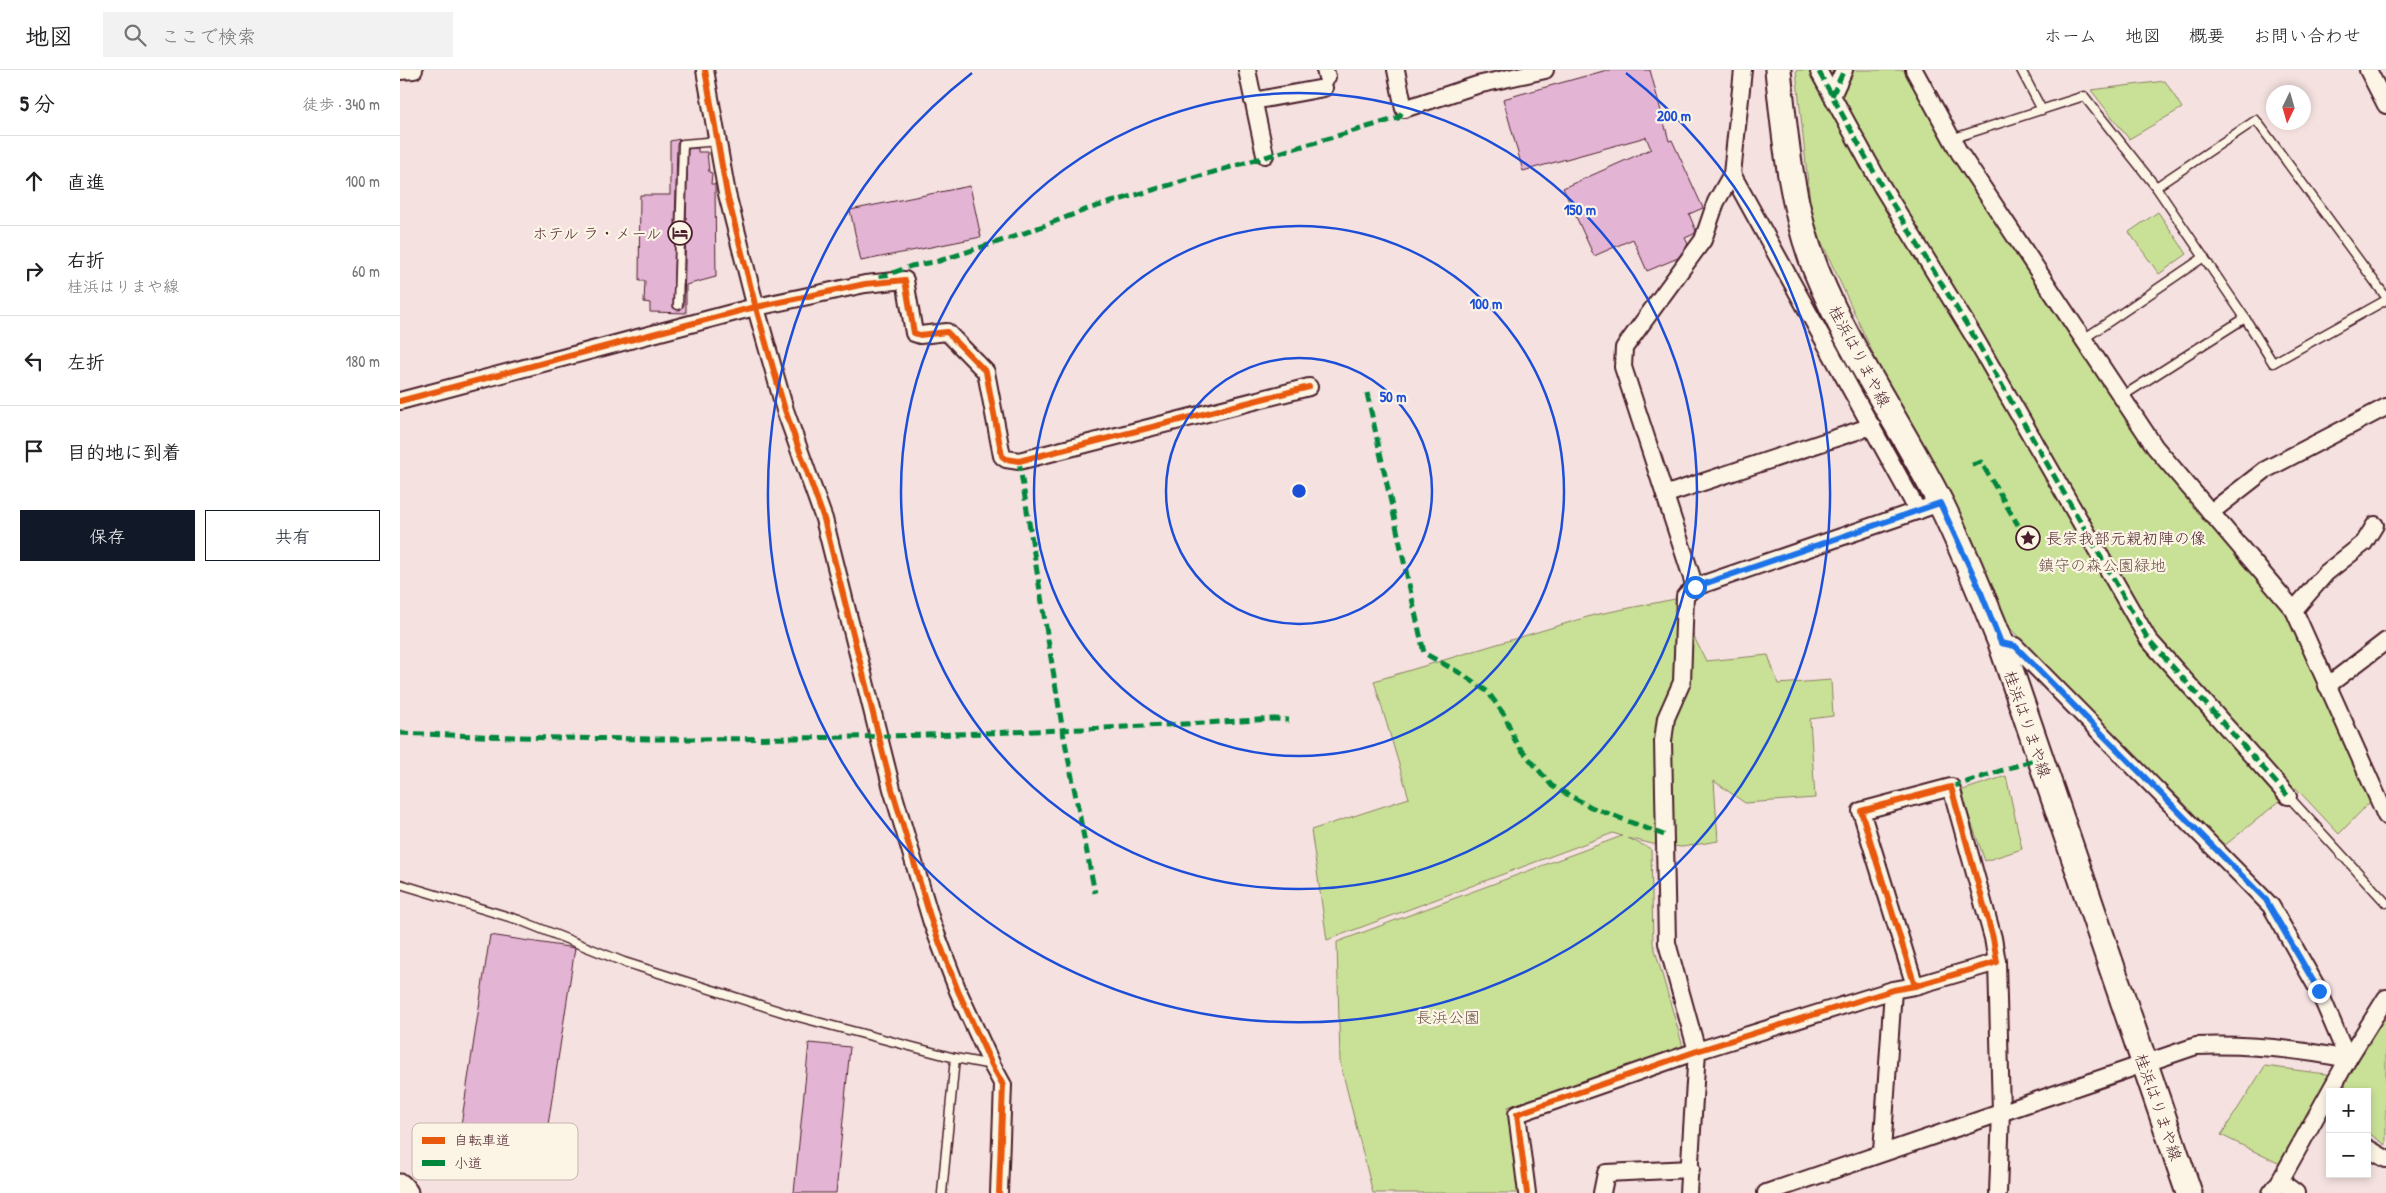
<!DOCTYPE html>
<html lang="ja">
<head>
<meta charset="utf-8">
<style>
	:root { --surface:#fff; --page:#f2f2f2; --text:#202124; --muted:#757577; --line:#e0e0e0; --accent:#111827 }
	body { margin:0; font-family:"Patrick Hand","Klee One",sans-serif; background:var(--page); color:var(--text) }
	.controls { position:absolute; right:15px; bottom:15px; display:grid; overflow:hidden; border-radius:0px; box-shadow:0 2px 8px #0003 }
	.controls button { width:45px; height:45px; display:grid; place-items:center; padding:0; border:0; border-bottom:1px solid var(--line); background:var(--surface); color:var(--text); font:25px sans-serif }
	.compass { position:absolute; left:1866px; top:15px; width:45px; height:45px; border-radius:50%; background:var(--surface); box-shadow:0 2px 8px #0003; rotate:185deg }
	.stop { position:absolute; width:15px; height:15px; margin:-11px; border:4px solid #1a73e8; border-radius:50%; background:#fff }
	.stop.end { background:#1a73e8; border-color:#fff; box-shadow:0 1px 5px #0008 }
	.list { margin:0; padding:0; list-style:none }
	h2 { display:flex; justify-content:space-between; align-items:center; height:65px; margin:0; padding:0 20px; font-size:21px }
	h2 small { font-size:16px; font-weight:400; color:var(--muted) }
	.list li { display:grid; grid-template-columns:32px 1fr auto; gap:15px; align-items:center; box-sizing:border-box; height:90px; padding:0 20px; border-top:1px solid var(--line) }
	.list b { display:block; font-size:19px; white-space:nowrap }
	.list p { margin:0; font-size:16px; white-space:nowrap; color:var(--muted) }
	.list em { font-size:16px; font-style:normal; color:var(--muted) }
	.actions { display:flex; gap:10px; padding:15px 20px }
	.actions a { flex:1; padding:11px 0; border:1px solid var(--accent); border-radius:0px; text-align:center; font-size:18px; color:var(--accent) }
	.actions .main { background:var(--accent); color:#fff }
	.icon { flex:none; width:28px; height:28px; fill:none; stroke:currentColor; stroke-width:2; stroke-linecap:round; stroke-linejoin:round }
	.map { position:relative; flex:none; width:1986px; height:1123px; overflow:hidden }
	header { display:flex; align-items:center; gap:30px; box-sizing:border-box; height:70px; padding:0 25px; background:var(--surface); border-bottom:1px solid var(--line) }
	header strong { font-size:24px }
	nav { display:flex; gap:28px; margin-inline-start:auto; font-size:18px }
	.search { width:350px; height:45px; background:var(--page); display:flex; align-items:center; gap:12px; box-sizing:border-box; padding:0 18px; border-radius:0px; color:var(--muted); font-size:19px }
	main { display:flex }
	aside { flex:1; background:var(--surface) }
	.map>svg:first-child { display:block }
	.green { fill:#c9e196; stroke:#8a8060 }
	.building { fill:#e4b4d5; stroke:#4a1f2b }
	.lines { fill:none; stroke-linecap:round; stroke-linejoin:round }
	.lane-casing { stroke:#4a1f2b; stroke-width:11 }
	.street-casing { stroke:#4a1f2b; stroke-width:20 }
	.primary-casing { stroke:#4a1f2b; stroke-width:29 }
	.lane { stroke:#fcf5e5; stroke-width:8 }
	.street { stroke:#fcf5e5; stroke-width:16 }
	.primary { stroke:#fcf5e5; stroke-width:25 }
	.quiet { stroke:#00873e; stroke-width:5; stroke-dasharray:10 5; stroke-linecap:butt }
	.cycleway-casing { stroke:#fcf5e5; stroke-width:9 }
	.cycleway { stroke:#e8590c; stroke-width:6 }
	.route { stroke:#1a73e8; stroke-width:6 }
	.ring { fill:none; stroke:#1d4ed8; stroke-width:2.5 }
	.labels { text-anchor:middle; stroke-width:4.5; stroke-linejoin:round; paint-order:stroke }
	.poi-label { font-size:16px; fill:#4a1f2b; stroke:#fcf5e5; text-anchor:end }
	.street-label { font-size:16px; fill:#4a1f2b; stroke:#fcf5e5 }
	.park-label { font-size:16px; fill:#6a5046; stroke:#fcf5e5 }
	.key { fill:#fcf5e5; stroke:#c7b5ad; stroke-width:1 }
	.key-label { font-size:14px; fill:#4a1f2b }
	.centre { fill:#1d4ed8; stroke:#fcf5e5; stroke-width:2.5 }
	.ring-label { font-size:15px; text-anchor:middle; font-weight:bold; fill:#1d4ed8; stroke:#fcf5e5; stroke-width:4.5; stroke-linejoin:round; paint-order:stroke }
</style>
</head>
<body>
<header>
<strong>地図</strong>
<div class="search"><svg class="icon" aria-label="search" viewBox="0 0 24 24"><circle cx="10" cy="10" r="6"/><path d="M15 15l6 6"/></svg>ここで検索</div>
<nav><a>ホーム</a><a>地図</a><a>概要</a><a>お問い合わせ</a></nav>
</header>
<main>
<aside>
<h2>5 分<small>徒歩 · 340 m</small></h2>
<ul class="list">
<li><svg class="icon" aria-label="ahead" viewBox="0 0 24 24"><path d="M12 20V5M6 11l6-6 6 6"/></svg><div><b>直進</b></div><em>100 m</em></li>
<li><svg class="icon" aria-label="right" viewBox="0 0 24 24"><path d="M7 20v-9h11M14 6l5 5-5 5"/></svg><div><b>右折</b><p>桂浜はりまや線</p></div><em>60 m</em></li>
<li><svg class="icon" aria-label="left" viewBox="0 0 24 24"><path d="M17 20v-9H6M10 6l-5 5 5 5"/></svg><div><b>左折</b></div><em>180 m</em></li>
<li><svg class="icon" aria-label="arrive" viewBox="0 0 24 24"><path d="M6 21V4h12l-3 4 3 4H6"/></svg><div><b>目的地に到着</b></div></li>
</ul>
<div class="actions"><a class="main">保存</a><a>共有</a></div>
</aside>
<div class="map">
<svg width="1986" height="1123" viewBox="0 0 1986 1123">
	<rect width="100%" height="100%" fill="#f5e2e0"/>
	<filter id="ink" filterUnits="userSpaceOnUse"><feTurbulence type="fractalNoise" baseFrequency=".02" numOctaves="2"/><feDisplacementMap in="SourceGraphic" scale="10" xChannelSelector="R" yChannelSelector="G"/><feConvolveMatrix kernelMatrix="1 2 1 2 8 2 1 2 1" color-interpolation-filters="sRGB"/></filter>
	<g filter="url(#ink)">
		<g class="green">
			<path d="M1396,0H1511L1749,380L1892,552L1970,732L1939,764L1896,718L1824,776L1782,731L1703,656L1609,557L1563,449L1488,316L1412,151Z"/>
			<path d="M1765,11L1782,38L1729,69L1691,20Z"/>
			<path d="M1758,142L1787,184L1759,204L1729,162Z"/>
			<path d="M1275,529L1306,591L1368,585L1378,614L1431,610L1433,646L1410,649L1415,728L1345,733L1314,711L1318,771L1282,777L1253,774L1228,768L1251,779L1253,873L1283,977L1108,1037L1118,1123H973L940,992L937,872L1222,766L1213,763L927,870L911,760L1009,728L974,611L1194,545Z"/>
			<path d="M1606,706L1622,779L1585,791L1560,721Z"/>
			<path d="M1986,941V1075L1967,1062V1022H1944L1946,1012Z"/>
			<path d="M1865,996L1933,1005L1880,1094L1821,1065Z"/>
		</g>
		<g class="building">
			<path d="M1207,0H1250L1269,71L1272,70L1303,138L1289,144L1296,161L1294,164L1285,168L1288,174L1278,188L1247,201L1233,169L1194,186L1163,118L1251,79L1246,67L1123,101L1103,29Z"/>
			<path d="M280,69L277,74L273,238L280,240L284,235L288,79L298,78V82H307L309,102L312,103L311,114H315L316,207L286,215V243L250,242V233L244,232L245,211H239L240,125H270V71Z"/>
			<path d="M570,116L581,167L461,191L450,140Z"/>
			<path d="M90,865L175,878L141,1101L56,1088Z"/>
			<path d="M409,973L450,977L436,1123H394Z"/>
		</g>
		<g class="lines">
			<g class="lane-casing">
				<g id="lane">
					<path d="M1621,0L1642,40"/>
					<path d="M1551,69L1684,26L1756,117"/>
					<path d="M1986,227L1856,50L1756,117L1845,248L1873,293L1986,230"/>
					<path d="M278,235L283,74L319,71"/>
					<path d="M1682,270L1804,187"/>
					<path d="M1721,327L1845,248"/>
					<path d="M1888,726L1986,833"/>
					<path d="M0,814L119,850L224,892L395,946L555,988L592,995"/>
					<path d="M542,1123L555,988"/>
				</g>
			</g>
			<g class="street-casing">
				<g id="street">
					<path d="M305,0L327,124L356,238L385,340L424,449L492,719L532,853L558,921L592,995L603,1015L599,1123"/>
					<path d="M847,0L865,85"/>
					<path d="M925,0L927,7"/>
					<path d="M996,0L1004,39L1077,15L1145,0"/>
					<path d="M1514,0L1559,82L1755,377L1894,540L1986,746"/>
					<path d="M1968,0L1986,35"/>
					<path d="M0,1L14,0"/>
					<path d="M1419,2L1481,115L1573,265L1748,569L1888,726"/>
					<path d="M1432,26L1444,0"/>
					<path d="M853,31L924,18"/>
					<path d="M1332,104L1518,441"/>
					<path d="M0,331L347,239L465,214L505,210L514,263L520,265L547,262L586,302L602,386L606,389L619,391L909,317"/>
					<path d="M1267,424L1472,356"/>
					<path d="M1810,443L1865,400L1986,337"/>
					<path d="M1295,517L1223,297L1224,278L1303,170L1316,132L1332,104L1343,0"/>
					<path d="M1894,540L1926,503L1964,473L1975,455"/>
					<path d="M1601,573L1615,576L1871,836L1919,921L1948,989"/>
					<path d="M1927,616L1986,571"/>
					<path d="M1597,892L1601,1041L1598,1123"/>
					<path d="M1967,1078L1986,1089"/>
					<path d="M1482,1082L1493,920"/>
					<path d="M1880,1111L1896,1123"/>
					<path d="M1127,1123L1117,1044L1297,981L1493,920L1515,916L1597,892L1593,868L1551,717L1461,741L1515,916"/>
					<path d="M1202,1123L1206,1103L1291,1099"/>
					<path d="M1288,1123L1297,981L1267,873L1263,671L1266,648L1282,612L1285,526L1295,517L1540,433"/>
					<path d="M1366,1123L1796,976C1847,974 1898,979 1948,989"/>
					<path d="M1871,1123L1880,1111L1948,989L1986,928"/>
				</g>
			</g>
			<g class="primary-casing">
				<g id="primary">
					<path d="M1378,0C1385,67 1391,137 1416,200C1449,282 1501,355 1541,434C1563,479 1582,526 1601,573L1789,1123"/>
					<path d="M0,1117L5,1123"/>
				</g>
			</g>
			<use href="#lane" class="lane"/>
			<use href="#street" class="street"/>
			<use href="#primary" class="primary"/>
			<g class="quiet">
				<path d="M1419,2L1481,115L1573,265L1748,569L1888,726"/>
				<path d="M1432,26L1444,0"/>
				<path d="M479,208L511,196L539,191L619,165L688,139L998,48L1004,39"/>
				<path d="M967,323L1024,583L1062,604L1088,622L1105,646L1116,673L1152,716L1191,737L1264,765"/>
				<path d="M619,391L663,662L695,823"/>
				<path d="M1572,395L1581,392L1618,455"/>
				<path d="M0,663C291,676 583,666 874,649L889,650"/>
				<path d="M1551,717L1640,688"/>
			</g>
			<g class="cycleway-casing">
				<g id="cycleway">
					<path d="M305,0L327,124L356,238L385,340L424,449L492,719L532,853L558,921L592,995L603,1015L599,1123"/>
					<path d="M0,331L347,239L465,214L505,210L514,263L520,265L547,262L586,302L602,386L606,389L619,391L909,317"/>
					<path d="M1127,1123L1117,1044L1297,981L1493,920L1515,916L1597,892L1593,868L1551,717L1461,741L1515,916"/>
				</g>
			</g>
			<use href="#cycleway" class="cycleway"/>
		</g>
	</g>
	<g class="lines" filter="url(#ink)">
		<path class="route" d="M1295,517L1540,433L1578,515L1601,573L1615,576L1866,830L1919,921"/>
	</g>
	<g class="ring">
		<circle cx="899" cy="421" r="133"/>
		<circle cx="899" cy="421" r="265"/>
		<circle cx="899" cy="421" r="398"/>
		<path d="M1226 3A531 531 0 1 1 572 3"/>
	</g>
	<defs>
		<g id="hotel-ring" transform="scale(1.25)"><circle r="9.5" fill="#fcf5e5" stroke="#4a1f2b" stroke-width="1.5"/><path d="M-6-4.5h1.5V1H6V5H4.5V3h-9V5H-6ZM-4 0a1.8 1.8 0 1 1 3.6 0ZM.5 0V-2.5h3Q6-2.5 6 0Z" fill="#4a1f2b"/></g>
		<g id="sight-ring" transform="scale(1.25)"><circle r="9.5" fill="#fcf5e5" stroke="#4a1f2b" stroke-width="1.5"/><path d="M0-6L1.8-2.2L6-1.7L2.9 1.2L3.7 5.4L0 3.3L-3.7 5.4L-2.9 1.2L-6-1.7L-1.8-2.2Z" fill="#4a1f2b"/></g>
	</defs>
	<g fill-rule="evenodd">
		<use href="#hotel-ring" x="280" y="163"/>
		<use href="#sight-ring" x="1628" y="468"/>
	</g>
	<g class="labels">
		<g class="poi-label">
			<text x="262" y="169">ホテル ラ・メール</text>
			<text x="1646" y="474" text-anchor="start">長宗我部元親初陣の像</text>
		</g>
		<g class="street-label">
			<text transform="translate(1460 286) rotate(62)" y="6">桂浜はりまや線</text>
			<text transform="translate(1628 654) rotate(71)" y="6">桂浜はりまや線</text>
			<text transform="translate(1759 1037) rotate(71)" y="6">桂浜はりまや線</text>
		</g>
		<g class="park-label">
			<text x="1702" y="501">鎮守の森公園緑地</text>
			<text x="1048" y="953">長浜公園</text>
		</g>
	</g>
	<rect x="12" y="1053" width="166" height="57" rx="8" class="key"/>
	<rect x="22" y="1067" width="23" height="7" fill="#e8590c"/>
	<rect x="22" y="1090" width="23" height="6" fill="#00873e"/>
	<g class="key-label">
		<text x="54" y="1075">自転車道</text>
		<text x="54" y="1098">小道</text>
	</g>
	<circle cx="899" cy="421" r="8" class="centre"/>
	<g class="ring-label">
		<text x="1274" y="51">200 m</text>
		<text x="1180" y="145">150 m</text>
		<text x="1086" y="239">100 m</text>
		<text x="993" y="332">50 m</text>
	</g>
</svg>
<div class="controls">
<button>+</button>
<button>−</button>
</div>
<svg class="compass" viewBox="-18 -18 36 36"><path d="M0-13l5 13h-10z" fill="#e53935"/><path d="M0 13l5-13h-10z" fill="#757577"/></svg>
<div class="stop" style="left:1295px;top:517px"></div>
<div class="stop end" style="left:1919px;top:921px"></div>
</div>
</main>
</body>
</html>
